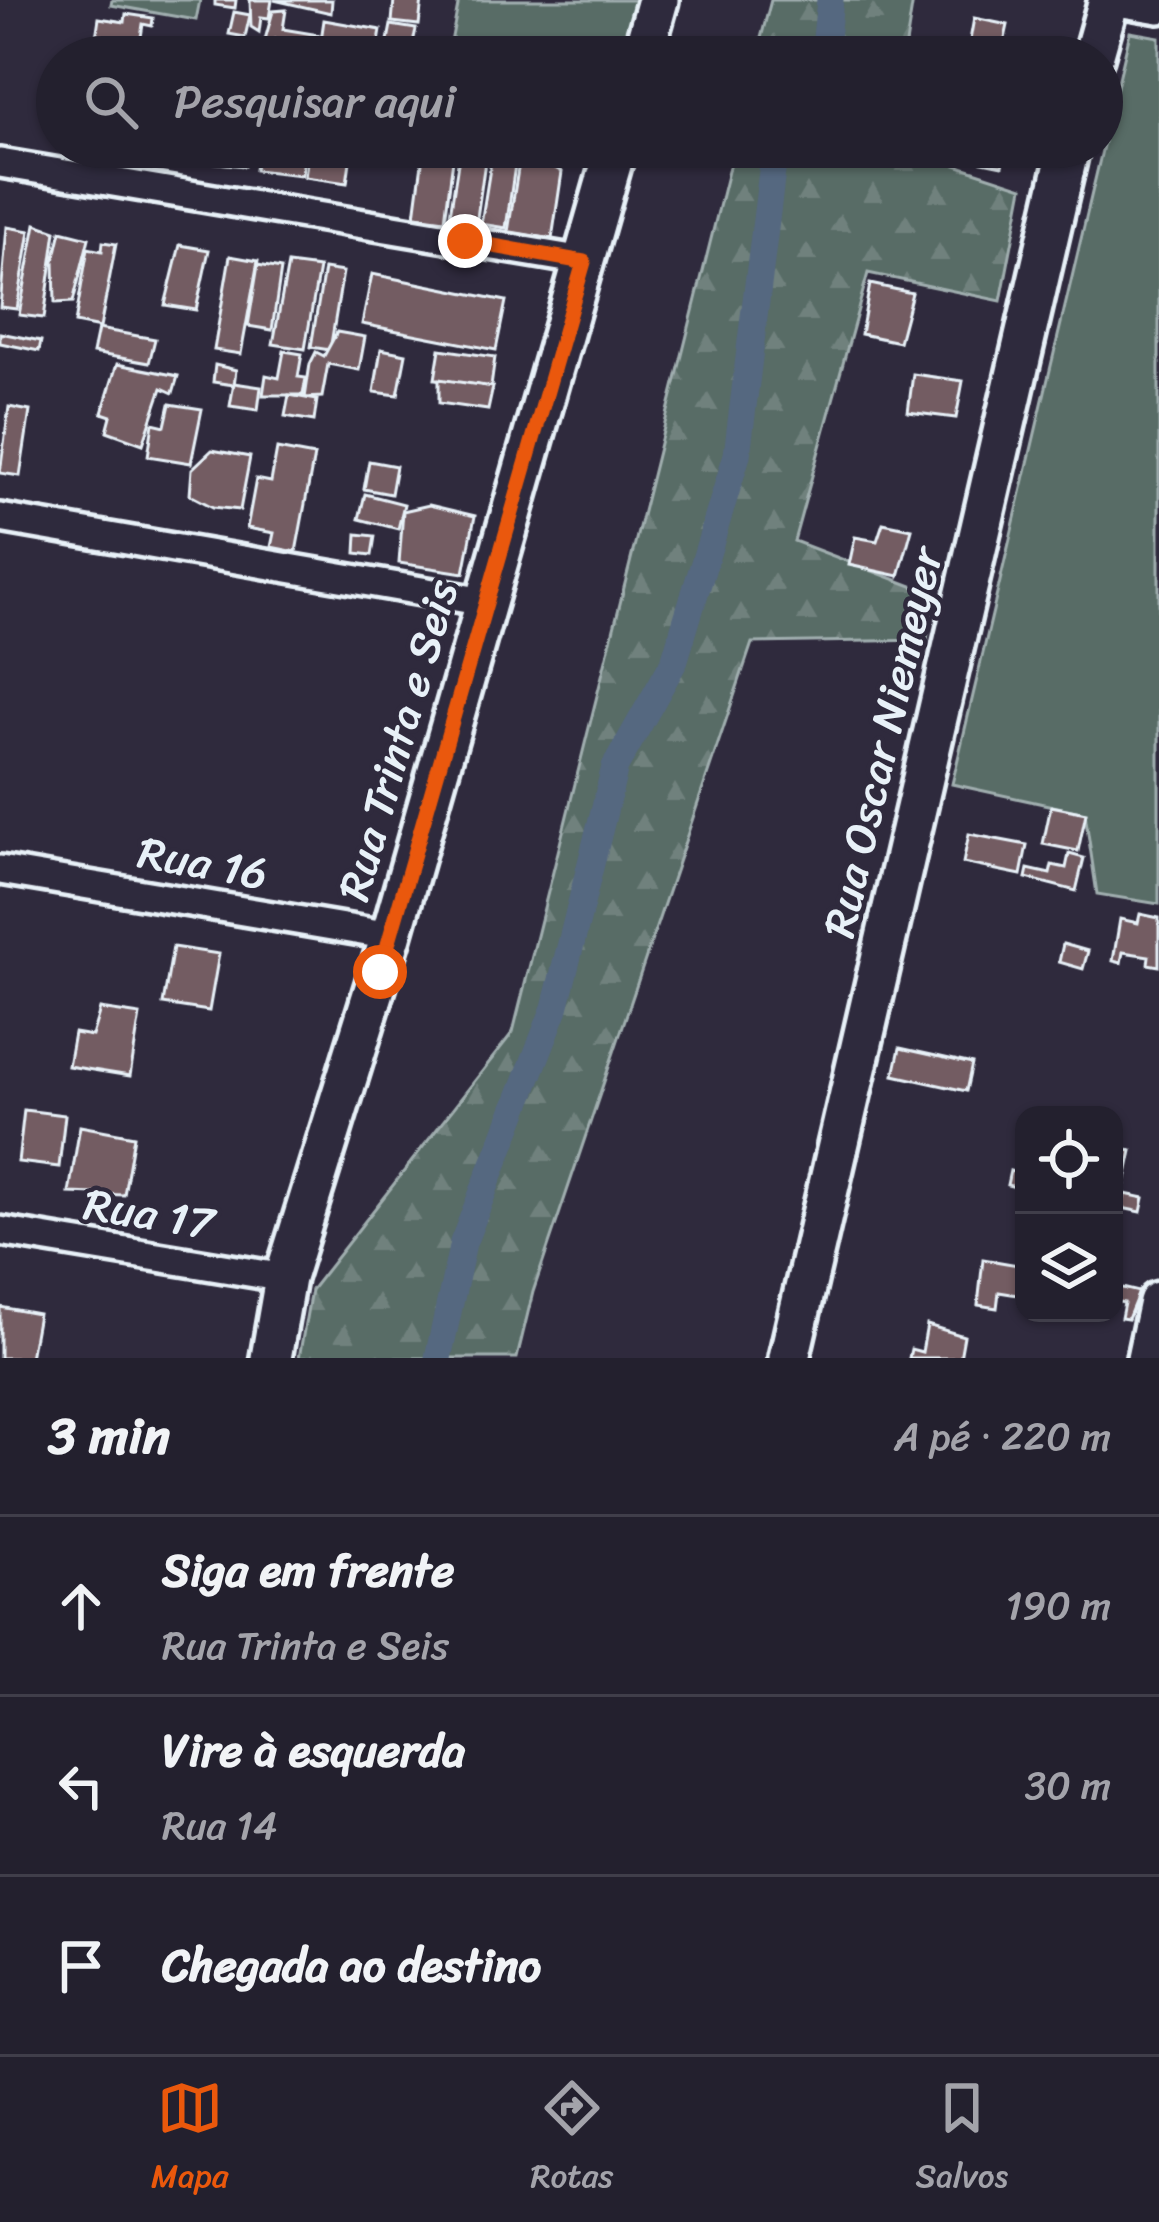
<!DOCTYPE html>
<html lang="pt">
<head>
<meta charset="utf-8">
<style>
	:root { --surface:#23202e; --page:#2b2836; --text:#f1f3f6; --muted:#a3a3aa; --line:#403e4a; --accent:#ea580c }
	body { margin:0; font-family:Sriracha,sans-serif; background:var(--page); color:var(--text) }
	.controls { position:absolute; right:36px; bottom:36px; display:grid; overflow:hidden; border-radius:24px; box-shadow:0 3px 9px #0004 }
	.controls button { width:108px; height:108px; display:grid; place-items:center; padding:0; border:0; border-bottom:3px solid var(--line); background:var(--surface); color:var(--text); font:60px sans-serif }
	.stop { position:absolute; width:36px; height:36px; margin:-27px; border:9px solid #ea580c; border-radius:50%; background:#fff }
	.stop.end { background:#ea580c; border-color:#fff; box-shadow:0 3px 12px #0008 }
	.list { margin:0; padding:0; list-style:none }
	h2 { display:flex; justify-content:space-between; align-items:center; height:156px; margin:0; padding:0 48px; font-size:51px }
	h2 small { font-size:39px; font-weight:400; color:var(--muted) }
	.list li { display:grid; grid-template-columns:78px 1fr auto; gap:36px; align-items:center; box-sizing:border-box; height:180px; padding:0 48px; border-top:3px solid var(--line) }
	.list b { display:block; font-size:45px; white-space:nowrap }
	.list p { margin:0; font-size:39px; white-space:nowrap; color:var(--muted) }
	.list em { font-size:39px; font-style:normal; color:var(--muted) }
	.icon { flex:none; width:66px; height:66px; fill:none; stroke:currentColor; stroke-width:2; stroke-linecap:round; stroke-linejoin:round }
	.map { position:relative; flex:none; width:1159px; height:1358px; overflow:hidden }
	.search { position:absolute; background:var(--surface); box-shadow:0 3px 9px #0004; left:36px; right:36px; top:36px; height:132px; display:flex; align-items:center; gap:30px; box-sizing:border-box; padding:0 42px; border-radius:66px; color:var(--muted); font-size:45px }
	.sheet { height:696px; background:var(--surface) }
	nav { display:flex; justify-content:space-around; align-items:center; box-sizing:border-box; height:168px; border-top:3px solid var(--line); background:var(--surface); font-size:33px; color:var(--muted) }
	nav a { display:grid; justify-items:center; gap:6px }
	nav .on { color:var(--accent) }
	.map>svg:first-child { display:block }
	.grass { fill:#586c66; stroke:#a0aeaf; stroke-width:3 }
	.forest { fill:url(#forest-firs); stroke:#a0aeaf; stroke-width:3 }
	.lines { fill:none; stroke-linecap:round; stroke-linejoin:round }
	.canal { stroke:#556780; stroke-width:27 }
	.building { fill:#735c62; stroke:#e8f1f8; stroke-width:3 }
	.street-casing { stroke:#e8f1f8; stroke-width:36 }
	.secondary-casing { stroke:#e8f1f8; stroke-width:48 }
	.street { stroke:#2f2a3d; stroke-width:27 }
	.secondary { stroke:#2f2a3d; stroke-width:39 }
	.route { stroke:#ea580c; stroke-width:15 }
	.labels { text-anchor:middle; stroke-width:9; stroke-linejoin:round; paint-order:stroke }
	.street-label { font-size:45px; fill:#e8f1f8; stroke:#2f2a3d }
</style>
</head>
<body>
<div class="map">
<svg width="1159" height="1358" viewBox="0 0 1159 1358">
	<defs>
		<pattern id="forest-firs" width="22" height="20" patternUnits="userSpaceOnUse" patternTransform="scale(3)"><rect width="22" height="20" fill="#586c66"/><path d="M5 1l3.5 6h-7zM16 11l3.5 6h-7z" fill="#70817d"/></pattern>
	</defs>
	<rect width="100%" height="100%" fill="#2f2a3d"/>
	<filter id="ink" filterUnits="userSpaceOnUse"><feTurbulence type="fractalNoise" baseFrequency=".00833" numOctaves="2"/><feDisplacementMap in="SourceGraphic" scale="24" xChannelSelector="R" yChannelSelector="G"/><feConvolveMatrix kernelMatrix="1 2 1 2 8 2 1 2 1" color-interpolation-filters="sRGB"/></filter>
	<g filter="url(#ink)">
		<g class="grass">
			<path d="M112,0H200L196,20L111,5Z"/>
			<path d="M459,0H639L624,57H467L449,53Z"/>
			<path d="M1130,32L1159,37V904L1097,894L1085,813L952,784Z"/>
		</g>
		<g class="forest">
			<path d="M771,0H913L904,57H756Z"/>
			<path d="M734,147H901L1023,187L1001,301L868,273L794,541L933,594L927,640L752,643L533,1292L517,1358H299L311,1290L513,1032Z"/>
		</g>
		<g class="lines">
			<g class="canal">
				<path d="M824,57L830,0"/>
				<path d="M438,1358L463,1243L555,1008L615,767L674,662L737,455L775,147"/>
			</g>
		</g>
		<g class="building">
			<path d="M215,0H236L235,8L215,5Z"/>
			<path d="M250,0H272L269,18L261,17L259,32L251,27Z"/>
			<path d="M332,0L331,13L274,0Z"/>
			<path d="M394,0H422L419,25L392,22Z"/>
			<path d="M286,10L283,29L319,35L317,46L276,39L273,56L261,54L273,11Z"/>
			<path d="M234,12L250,15L245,37L229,34Z"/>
			<path d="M126,14L153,18L152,26L143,24L138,57H93L99,18L125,22Z"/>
			<path d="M974,18L1008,25L1001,57H967Z"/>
			<path d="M324,20L381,30L378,49L321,40Z"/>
			<path d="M391,25L416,29L410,57L385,56Z"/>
			<path d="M280,42L310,46L309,57H278Z"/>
			<path d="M200,147H248L245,166L198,161Z"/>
			<path d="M258,147H305L302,175L255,170Z"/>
			<path d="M309,147H352L347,183L305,177Z"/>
			<path d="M956,147H1007L1002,166L954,156Z"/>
			<path d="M424,148L454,152L445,220L415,216Z"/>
			<path d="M459,157L485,161L476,225L449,221Z"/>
			<path d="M539,159L562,172L552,239L508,232L519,163Z"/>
			<path d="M491,162L515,165L506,228L481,224Z"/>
			<path d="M36,224L56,231L44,318L19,315Z"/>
			<path d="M7,227L30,231L17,309L0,307Z"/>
			<path d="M61,231L89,238L73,302L55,303L54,261Z"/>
			<path d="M103,242L116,244L100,328L75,323L88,248L102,251Z"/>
			<path d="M180,245L209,250L196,310L165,305Z"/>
			<path d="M230,256L258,261L241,354L214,350Z"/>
			<path d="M288,264L319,268L305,349L273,344Z"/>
			<path d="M258,265L281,269L272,330L248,326Z"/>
			<path d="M324,269L343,272L330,350L311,347Z"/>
			<path d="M372,274L506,301L496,350L362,324Z"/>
			<path d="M870,284L912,293L899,342L861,334Z"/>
			<path d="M98,329L155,339L149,363L93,353Z"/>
			<path d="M337,332L365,337L359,370L328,364L322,397L305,398L310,364L316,352L324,356Z"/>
			<path d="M0,333L41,341L39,351L0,343Z"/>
			<path d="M381,349L406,354L398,395L374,392Z"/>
			<path d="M440,349L495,357L491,387L435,379Z"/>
			<path d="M284,351L302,354L298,377L306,378L303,395H263L266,375L279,378Z"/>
			<path d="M117,364L178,376L173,393L162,388L143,444L107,431L111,416L102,413Z"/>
			<path d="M215,365L236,370L234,385L213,382Z"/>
			<path d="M913,374L963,381L956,418L908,412Z"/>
			<path d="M439,379L493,387L488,410L439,403Z"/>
			<path d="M234,383L261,387L258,410L230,406Z"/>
			<path d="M289,395L317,400L314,421L285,416Z"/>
			<path d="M170,404L202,409L191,463L148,456L153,423L165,426Z"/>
			<path d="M9,407L30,411L20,476L0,473Z"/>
			<path d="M277,449L314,456L296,552L271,547L274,533L247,528L256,479L271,482Z"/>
			<path d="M212,450L250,457L240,510L213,507L190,495L192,469Z"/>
			<path d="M369,461L396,466L391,494L364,489Z"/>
			<path d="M365,494L404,504L398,529L359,519Z"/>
			<path d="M429,505L475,516L464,573L399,563L403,511Z"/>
			<path d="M883,523L912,529L899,576L849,565L855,537L877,541Z"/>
			<path d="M357,534L375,536L372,555L356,553Z"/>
			<path d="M1051,806L1086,813L1078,851L1043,844Z"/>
			<path d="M969,834L1027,845L1021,875L963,863Z"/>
			<path d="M1069,854L1084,858L1076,891L1026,878L1028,869L1050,874L1052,865L1066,868Z"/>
			<path d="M1140,914L1159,918V966L1148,964L1149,956L1123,952L1121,963L1113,961L1120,919L1138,923Z"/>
			<path d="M1063,944L1088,951L1083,969L1059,962Z"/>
			<path d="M173,947L219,954L209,1011L163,1004Z"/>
			<path d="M100,1009L140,1015L130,1076L68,1066L74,1033L92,1036Z"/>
			<path d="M900,1048L972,1064L966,1091L894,1075Z"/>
			<path d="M24,1110L65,1115L59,1167L18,1162Z"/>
			<path d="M80,1126L134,1136L124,1195L69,1193Z"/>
			<path d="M1114,1147L1132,1151L1121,1202L1114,1201Z"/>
			<path d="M1010,1171L1024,1175V1189L1007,1185Z"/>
			<path d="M1125,1194L1144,1198L1141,1212L1122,1208Z"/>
			<path d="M983,1259L1024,1266V1296L999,1292L997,1308L978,1305Z"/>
			<path d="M1114,1286L1139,1292L1128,1319L1121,1318L1124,1303L1114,1301Z"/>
			<path d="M0,1307L38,1314L30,1358H0Z"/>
			<path d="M927,1325L964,1336L960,1358H909L911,1349L922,1352Z"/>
		</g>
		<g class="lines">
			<g class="street-casing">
				<g id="street">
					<path d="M1105,0L1159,9"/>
					<path d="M0,163L584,261"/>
					<path d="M0,518L485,602"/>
					<path d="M0,870L391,936"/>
					<path d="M0,1231L285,1278"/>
				</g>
			</g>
			<g class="secondary-casing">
				<g id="secondary">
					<path d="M642,57L658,0"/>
					<path d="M1093,57L1109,0"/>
					<path d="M271,1358L285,1278L391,936L616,147"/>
					<path d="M789,1358L1069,147"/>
					<path d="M1147,1358L1159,1302"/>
				</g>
			</g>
			<use href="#street" class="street"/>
			<use href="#secondary" class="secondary"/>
		</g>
	</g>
	<g class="lines" filter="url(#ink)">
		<path class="route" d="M380,972L584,262L465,241"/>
	</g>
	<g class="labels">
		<g class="street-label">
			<text transform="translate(397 740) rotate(-74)" y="16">Rua Trinta e Seis</text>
			<text transform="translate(882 742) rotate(-77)" y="16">Rua Oscar Niemeyer</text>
			<text transform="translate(203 862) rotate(10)" y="16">Rua 16</text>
			<text transform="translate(149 1213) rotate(9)" y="16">Rua 17</text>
		</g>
	</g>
</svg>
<div class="controls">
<button><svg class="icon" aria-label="locate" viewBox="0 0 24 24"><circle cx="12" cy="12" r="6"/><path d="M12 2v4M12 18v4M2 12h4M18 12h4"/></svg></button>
<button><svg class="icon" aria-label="layers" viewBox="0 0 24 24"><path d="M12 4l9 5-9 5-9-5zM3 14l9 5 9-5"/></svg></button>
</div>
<div class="stop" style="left:380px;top:972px"></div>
<div class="stop end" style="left:465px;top:241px"></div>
<div class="search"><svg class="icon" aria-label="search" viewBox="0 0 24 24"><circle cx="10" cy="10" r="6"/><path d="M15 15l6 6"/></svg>Pesquisar aqui</div>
</div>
<section class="sheet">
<h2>3 min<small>A pé · 220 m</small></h2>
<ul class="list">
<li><svg class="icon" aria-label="ahead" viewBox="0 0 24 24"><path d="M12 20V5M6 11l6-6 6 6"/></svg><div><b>Siga em frente</b><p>Rua Trinta e Seis</p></div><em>190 m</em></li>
<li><svg class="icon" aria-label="left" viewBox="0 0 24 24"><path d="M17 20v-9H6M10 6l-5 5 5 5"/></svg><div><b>Vire à esquerda</b><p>Rua 14</p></div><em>30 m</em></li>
<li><svg class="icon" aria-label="arrive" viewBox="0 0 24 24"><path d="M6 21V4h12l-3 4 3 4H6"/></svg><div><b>Chegada ao destino</b></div></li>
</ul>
</section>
<nav>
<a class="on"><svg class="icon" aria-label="map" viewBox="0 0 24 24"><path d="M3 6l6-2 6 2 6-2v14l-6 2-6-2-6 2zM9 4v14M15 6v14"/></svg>Mapa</a>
<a><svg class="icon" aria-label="directions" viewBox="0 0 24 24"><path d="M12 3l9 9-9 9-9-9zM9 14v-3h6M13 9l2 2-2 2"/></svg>Rotas</a>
<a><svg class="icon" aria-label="saved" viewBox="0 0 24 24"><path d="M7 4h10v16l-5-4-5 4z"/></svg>Salvos</a>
</nav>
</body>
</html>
